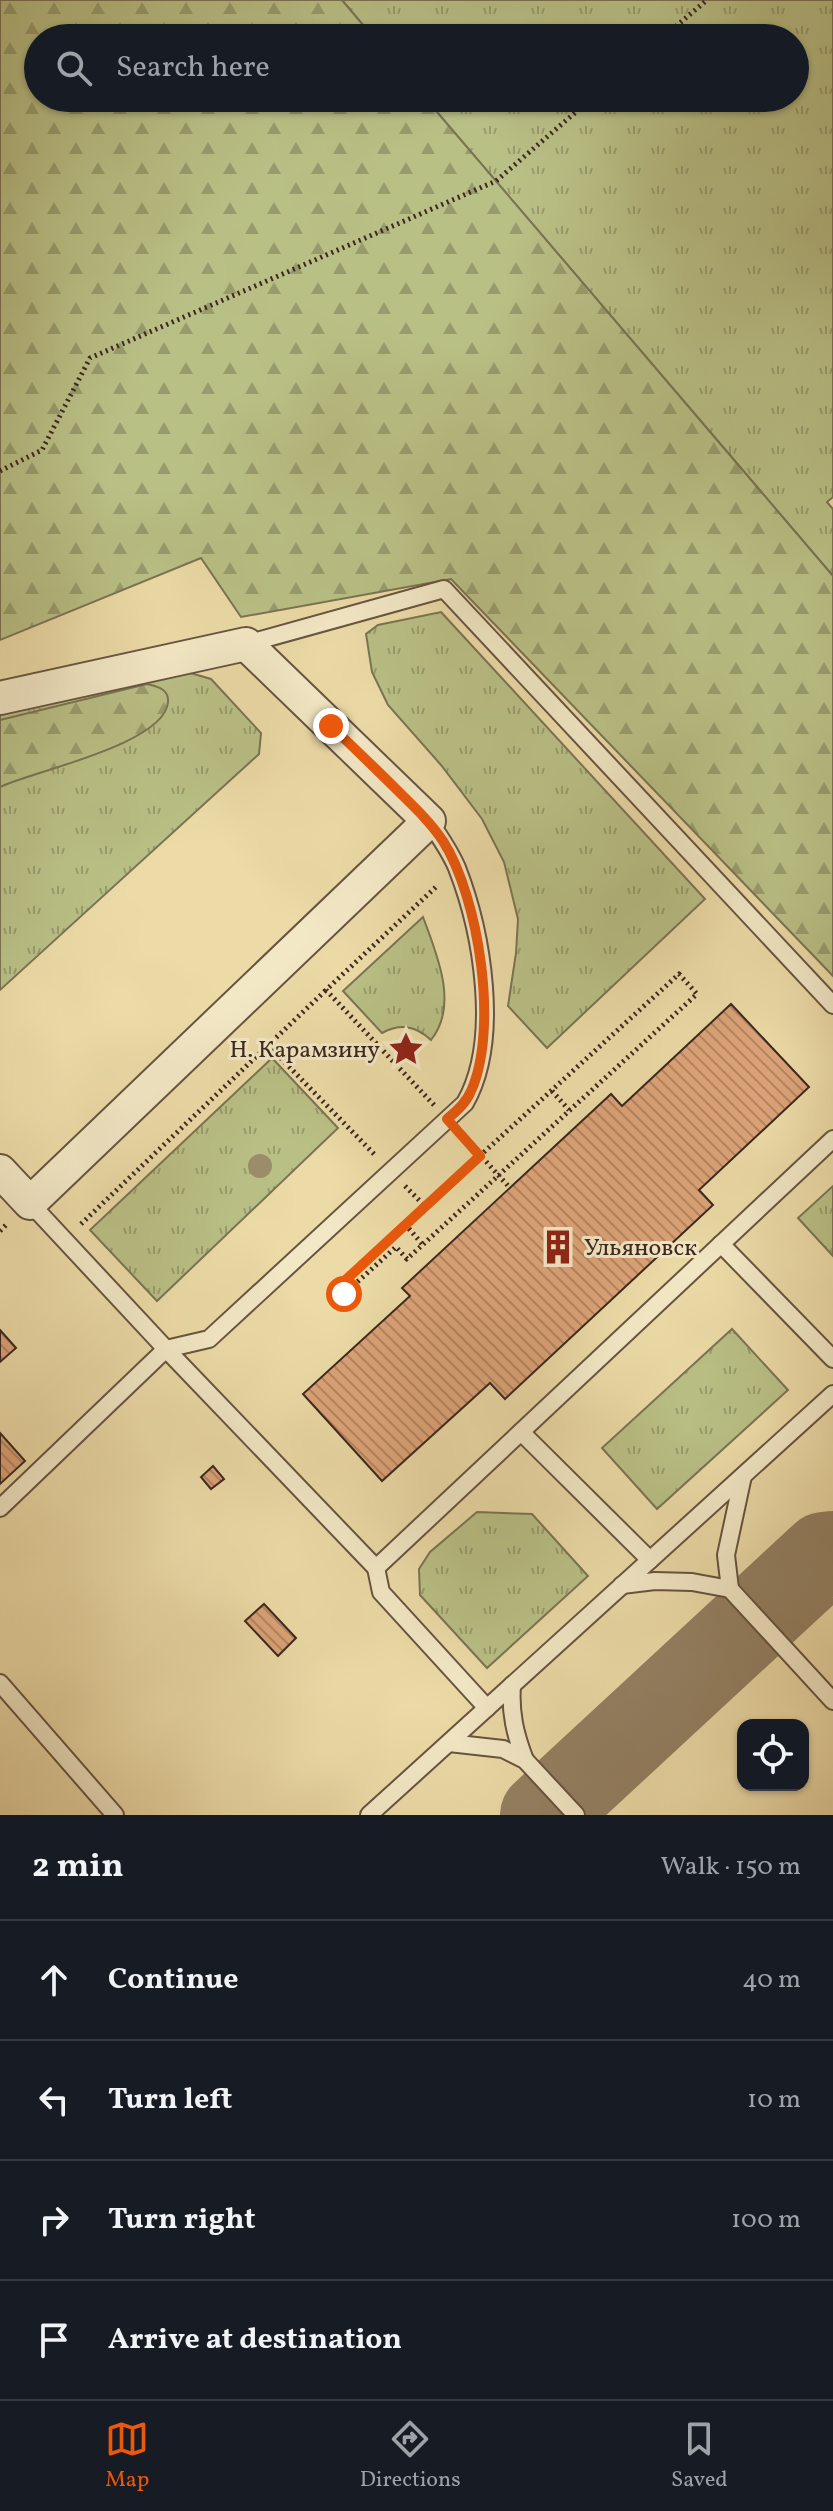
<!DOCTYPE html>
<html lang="en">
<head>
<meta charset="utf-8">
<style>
	:root { --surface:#171b24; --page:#20242c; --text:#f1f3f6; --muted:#9ea1a6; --line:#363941; --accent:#ea580c }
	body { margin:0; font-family:Vollkorn,serif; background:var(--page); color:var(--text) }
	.controls { position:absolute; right:24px; bottom:24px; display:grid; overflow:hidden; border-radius:16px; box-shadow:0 2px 6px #0004 }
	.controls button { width:72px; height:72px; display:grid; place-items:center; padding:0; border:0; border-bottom:2px solid var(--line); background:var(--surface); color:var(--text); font:40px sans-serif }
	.stop { position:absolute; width:24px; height:24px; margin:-18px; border:6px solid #ea580c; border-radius:50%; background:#fff }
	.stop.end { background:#ea580c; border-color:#fff; box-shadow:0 2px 8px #0008 }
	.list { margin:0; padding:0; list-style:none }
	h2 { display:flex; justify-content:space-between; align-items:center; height:104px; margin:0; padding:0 32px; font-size:34px }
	h2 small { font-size:26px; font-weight:400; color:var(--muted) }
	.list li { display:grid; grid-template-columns:52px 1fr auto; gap:24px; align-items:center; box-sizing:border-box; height:120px; padding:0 32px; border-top:2px solid var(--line) }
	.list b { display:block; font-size:30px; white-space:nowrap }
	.list em { font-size:26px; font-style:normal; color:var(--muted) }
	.icon { flex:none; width:44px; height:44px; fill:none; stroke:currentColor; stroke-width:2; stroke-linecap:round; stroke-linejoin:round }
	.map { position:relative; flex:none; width:833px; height:1815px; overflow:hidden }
	.search { position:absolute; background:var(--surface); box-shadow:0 2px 6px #0004; left:24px; right:24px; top:24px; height:88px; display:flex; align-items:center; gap:20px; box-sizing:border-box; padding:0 28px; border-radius:44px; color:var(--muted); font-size:30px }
	.sheet { height:584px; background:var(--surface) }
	nav { display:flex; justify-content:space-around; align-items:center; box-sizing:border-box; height:112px; border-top:2px solid var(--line); background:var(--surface); font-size:22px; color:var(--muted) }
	nav a { display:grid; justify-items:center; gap:4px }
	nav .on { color:var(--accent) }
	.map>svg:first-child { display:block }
	.grass { fill:url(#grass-tufts); stroke:#7a7452; stroke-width:2 }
	.forest { fill:url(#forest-firs); stroke:#7a7452; stroke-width:2 }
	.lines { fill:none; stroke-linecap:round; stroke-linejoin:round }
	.taxiway { stroke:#948163; stroke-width:86 }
	.building { fill:url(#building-back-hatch); stroke:#3b271f; stroke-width:2 }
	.service-casing { stroke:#675441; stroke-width:20 }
	.minor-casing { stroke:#675441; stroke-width:36 }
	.path { stroke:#3b271f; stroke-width:5; stroke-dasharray:2 4; stroke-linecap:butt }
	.service { stroke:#f3e8c6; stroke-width:16 }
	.minor { stroke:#f3e8c6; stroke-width:32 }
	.tree { fill:#9c8d6a }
	.route { stroke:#ea580c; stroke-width:10 }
	.labels { text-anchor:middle; stroke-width:6; stroke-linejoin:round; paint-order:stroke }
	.poi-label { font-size:24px; fill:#3b271f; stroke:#f3e8c6; text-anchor:end }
</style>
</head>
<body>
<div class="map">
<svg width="833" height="1815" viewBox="0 0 833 1815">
	<defs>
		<pattern id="grass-tufts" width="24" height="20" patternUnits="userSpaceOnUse" patternTransform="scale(2)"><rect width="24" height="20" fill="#b9c086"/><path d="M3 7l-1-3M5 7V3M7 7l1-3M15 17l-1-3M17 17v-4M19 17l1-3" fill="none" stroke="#989c6d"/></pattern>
		<pattern id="forest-firs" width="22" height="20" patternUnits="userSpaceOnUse" patternTransform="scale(2)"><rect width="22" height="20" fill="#b9c086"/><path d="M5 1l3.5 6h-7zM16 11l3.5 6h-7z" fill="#989c6d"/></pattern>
		<pattern id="building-back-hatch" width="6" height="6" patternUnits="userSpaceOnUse" patternTransform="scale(2)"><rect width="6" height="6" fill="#dca378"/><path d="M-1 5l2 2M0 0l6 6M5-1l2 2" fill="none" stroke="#b48562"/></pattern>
	</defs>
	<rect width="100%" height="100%" fill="#ecdba7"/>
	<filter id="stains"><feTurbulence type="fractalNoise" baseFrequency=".0025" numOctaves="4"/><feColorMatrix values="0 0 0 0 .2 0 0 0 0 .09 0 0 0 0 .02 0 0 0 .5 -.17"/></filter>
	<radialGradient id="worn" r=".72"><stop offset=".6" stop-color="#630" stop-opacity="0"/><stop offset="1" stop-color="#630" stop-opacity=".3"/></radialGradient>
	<g class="grass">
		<path d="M342,0H833V497L827,502L833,509V576L425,98H795V38H374Z"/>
		<path d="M441,612L705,899L547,1048L508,1006L516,953L518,919L504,862L482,819L441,765L388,705L372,672L366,634L378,625Z"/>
		<path d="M180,670L211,679L261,733L259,754L0,990V715Z"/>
		<path d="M423,917C437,955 459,1005 431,1040C416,1026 401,1023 382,1033L343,991Z"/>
		<path d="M272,1058L338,1128L157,1301L90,1230Z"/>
		<path d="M833,1186V1256L798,1218Z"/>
		<path d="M732,1329L788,1390L657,1509L602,1448Z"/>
		<path d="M477,1512L532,1514L588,1576L487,1668L420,1595L419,1569L430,1552Z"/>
	</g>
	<g class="forest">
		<path d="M0,0H342L374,38H38V98H425L833,576V976L451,579L241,617L201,558L0,640Z"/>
		<path d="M147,684C158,687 169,689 168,702C165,744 34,771 0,787V720Z"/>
	</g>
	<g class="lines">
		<path class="taxiway" d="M543,1815L824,1555L833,1554"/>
	</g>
	<g class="building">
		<path d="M731,1004L809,1087L699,1190L713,1205L505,1399L490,1383L382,1481L303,1394L410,1296L402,1288L611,1094L622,1106Z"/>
		<path d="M0,1330L16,1348L0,1362Z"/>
		<path d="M0,1433L25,1461L0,1484Z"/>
		<path d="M213,1466L224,1479L211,1489L201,1477Z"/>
		<path d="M264,1604L296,1638L278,1656L245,1621Z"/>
	</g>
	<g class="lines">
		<g class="service-casing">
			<g id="service">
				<path d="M246,644L444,589L833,1005"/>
				<path d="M30,1203L166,1349L209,1339L465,1103C501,1040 482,932 457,868C450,851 439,836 429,821"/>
				<path d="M721,1244L833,1359"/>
				<path d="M521,1432L650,1560"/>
				<path d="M0,1508L166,1349L376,1568L833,1139"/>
				<path d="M376,1568L381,1592L487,1708"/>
				<path d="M622,1585L655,1581L692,1582L730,1589L833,1701"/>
				<path d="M730,1589L726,1555L743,1476"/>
				<path d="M0,1683L115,1815"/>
				<path d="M512,1685C510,1713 515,1734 525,1760"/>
				<path d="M449,1743L503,1749L525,1760L576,1815"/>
				<path d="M369,1815L833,1394"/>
			</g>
		</g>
		<g class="minor-casing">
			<path id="minor" d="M0,698L246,644L429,821L30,1203L0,1171"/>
		</g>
		<g class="path">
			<path d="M662,38L707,0"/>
			<path d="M0,471L42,450L90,358L496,181L592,98"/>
			<path d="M268,1045L376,1156"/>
			<path d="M552,1091L569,1110"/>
			<path d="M434,1105L326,990L438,885"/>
			<path d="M462,1135L510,1188"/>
			<path d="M405,1186L425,1206L679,974L697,994L407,1259L396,1247L344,1294L338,1287L425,1206"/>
			<path d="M81,1224L326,990"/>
			<path d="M405,1224L422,1244"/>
			<path d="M0,1231L8,1223"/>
		</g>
		<use href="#service" class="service"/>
		<use href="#minor" class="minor"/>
	</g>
	<circle class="tree" cx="260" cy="1166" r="12"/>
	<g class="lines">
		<path class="route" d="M331,726C352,746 373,766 393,786C411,804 429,820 443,841C479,898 499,1029 471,1091C466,1103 457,1111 447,1119L480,1156L338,1287L344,1294"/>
	</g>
	<defs>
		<g id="sight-bare" transform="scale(2.76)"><path d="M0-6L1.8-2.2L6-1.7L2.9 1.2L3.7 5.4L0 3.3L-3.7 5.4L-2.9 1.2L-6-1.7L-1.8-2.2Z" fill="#8f2418" stroke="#f3e8c6" stroke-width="2.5" paint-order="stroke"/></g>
		<g id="building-bare" transform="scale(2.76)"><path d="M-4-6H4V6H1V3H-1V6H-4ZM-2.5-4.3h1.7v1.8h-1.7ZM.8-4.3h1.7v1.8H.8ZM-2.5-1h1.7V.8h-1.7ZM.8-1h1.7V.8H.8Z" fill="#8f2418" stroke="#f3e8c6" stroke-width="2.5" paint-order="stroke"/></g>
	</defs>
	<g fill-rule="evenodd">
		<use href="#sight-bare" x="406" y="1049"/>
		<use href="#building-bare" x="558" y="1247"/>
	</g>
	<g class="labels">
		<g class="poi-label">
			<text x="380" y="1057">Н. Карамзину</text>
			<text x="584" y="1255" text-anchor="start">Ульяновск</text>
		</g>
	</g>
	<rect width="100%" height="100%" filter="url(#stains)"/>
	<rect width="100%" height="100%" fill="url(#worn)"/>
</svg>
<div class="controls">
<button><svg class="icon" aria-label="locate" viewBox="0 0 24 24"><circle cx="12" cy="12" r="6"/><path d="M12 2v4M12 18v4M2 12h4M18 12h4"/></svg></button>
</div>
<div class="stop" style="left:344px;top:1294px"></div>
<div class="stop end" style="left:331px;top:726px"></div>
<div class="search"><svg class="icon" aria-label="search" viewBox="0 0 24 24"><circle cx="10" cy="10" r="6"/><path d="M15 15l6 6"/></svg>Search here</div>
</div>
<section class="sheet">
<h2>2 min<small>Walk · 150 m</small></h2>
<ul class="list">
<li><svg class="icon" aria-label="ahead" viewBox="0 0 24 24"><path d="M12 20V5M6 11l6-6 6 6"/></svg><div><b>Continue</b></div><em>40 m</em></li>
<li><svg class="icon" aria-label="left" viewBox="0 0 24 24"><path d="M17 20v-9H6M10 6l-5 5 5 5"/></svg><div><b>Turn left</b></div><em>10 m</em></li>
<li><svg class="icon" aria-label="right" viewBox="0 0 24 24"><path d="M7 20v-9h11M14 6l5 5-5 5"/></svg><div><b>Turn right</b></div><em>100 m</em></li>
<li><svg class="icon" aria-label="arrive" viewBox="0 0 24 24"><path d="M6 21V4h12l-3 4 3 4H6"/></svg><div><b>Arrive at destination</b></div></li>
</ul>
</section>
<nav>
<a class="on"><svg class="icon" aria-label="map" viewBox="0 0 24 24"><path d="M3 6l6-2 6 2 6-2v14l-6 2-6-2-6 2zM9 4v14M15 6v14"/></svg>Map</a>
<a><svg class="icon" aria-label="directions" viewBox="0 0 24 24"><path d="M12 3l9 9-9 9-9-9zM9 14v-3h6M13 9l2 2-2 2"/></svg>Directions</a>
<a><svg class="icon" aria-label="saved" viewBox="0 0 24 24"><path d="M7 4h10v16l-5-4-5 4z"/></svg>Saved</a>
</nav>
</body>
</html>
